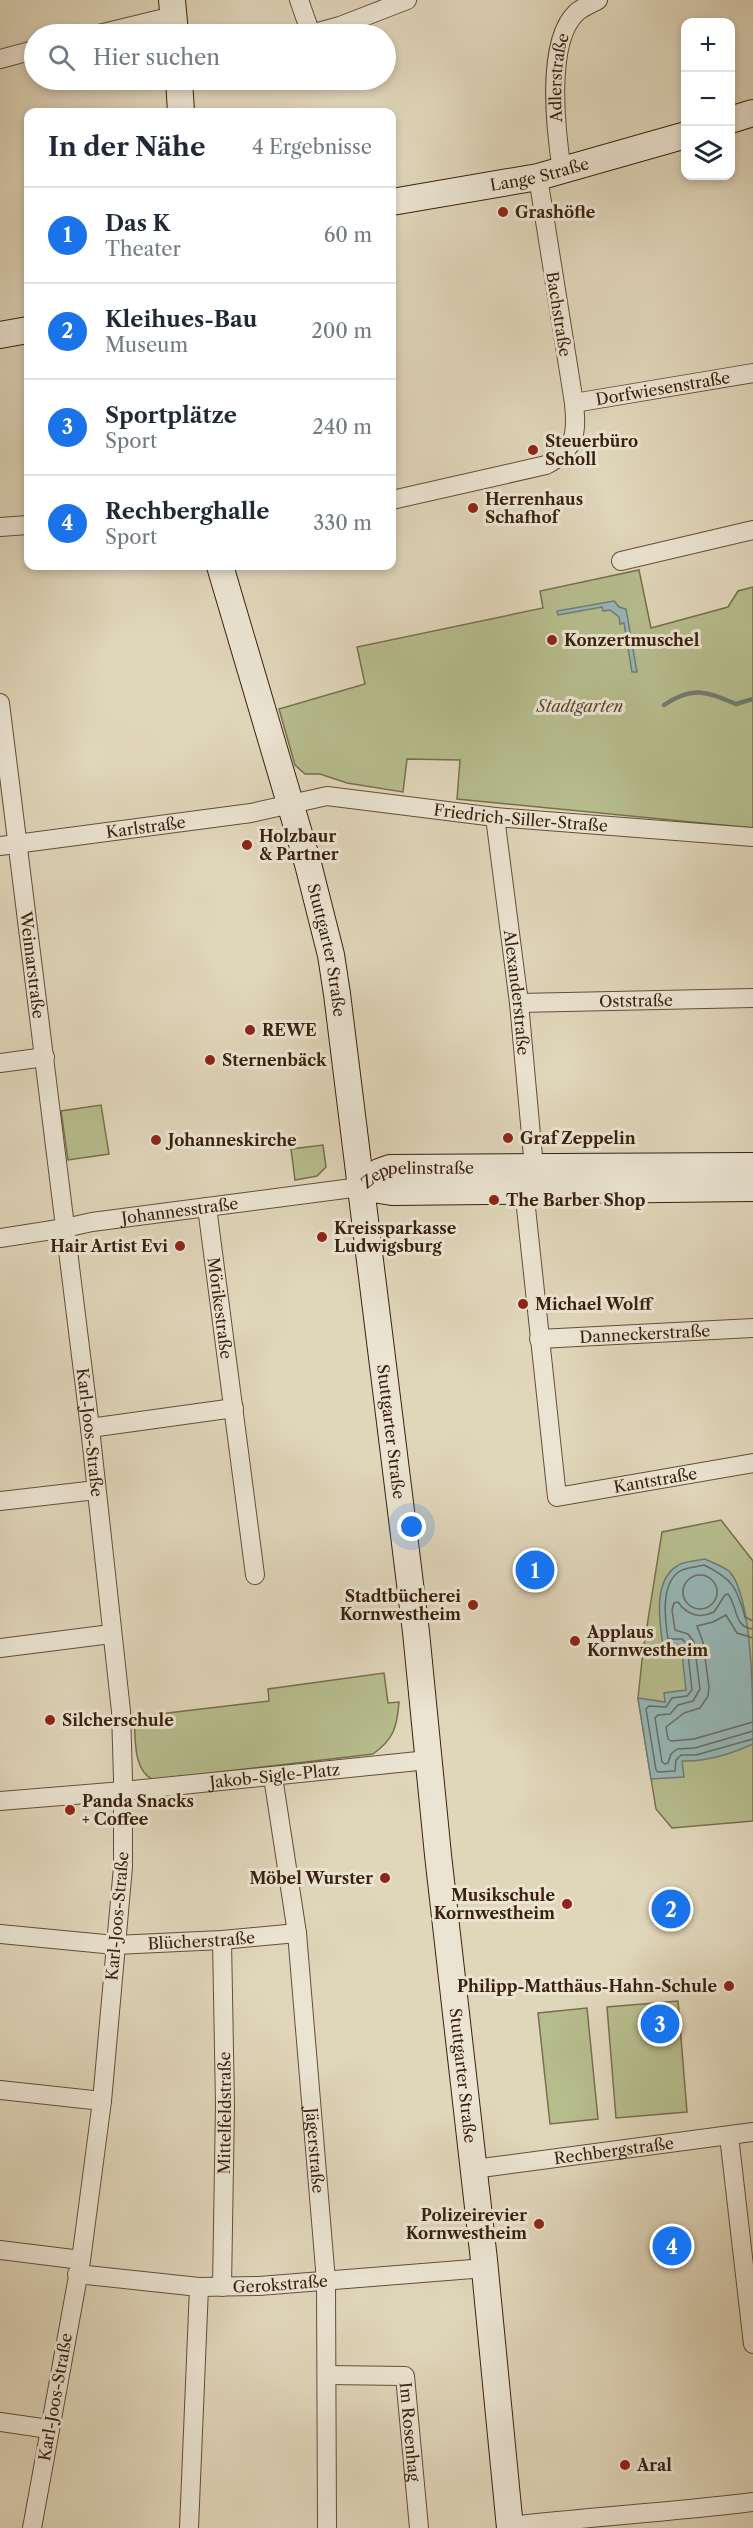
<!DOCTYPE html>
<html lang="de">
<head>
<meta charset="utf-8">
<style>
	:root { --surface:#fff; --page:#f6f6f7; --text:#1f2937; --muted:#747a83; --line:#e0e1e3; --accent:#1a73e8 }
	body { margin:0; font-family:"Libre Caslon Text",serif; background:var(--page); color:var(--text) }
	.controls { position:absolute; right:18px; top:18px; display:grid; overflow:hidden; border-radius:12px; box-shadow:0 3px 9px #0003 }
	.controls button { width:54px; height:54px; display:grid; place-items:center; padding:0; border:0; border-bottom:2px solid var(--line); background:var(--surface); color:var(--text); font:30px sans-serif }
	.you { position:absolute; left:412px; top:1527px; width:21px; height:21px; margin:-15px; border:4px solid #fff; border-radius:50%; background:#1a73e8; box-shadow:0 0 0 9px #1a73e833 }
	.badge { display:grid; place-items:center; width:39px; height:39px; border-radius:50%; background:var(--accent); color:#fff; font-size:20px; font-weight:700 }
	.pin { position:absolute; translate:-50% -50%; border:3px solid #fff; box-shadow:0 2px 6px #0006 }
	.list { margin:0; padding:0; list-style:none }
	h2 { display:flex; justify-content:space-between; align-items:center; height:78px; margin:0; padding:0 24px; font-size:26px }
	h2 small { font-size:20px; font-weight:400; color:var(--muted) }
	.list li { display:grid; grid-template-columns:39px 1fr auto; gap:18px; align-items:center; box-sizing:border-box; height:96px; padding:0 24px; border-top:2px solid var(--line) }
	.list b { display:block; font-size:22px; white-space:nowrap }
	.list p { margin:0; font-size:20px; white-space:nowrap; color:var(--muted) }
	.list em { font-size:20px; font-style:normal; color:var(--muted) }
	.icon { flex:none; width:33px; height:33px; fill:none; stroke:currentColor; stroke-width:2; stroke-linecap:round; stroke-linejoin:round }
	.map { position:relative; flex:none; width:753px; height:2528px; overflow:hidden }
	.search { position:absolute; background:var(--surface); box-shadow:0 3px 9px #0003; left:24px; top:24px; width:372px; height:66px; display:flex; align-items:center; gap:15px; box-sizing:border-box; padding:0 21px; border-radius:33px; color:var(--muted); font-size:22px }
	.panel { position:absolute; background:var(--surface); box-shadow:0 3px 9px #0003; left:24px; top:108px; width:372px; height:462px; border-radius:12px }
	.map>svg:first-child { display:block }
	.green { fill:#b6bd8d; stroke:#786f4c; stroke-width:1.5 }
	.water { fill:#96b7b8; stroke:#717b73; stroke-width:1.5 }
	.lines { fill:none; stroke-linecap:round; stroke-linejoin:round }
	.shore { stroke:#686c62; stroke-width:1.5 }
	.stream { stroke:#717b73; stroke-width:4.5 }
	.street-casing { stroke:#634e38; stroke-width:20 }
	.secondary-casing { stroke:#39210c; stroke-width:28 }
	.street { stroke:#ebe4d2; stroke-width:18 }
	.secondary { stroke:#ebe4d2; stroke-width:26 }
	.poi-dot { fill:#8f2418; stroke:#ebe4d2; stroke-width:2 }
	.labels { text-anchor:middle; stroke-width:6; stroke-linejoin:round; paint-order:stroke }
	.street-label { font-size:16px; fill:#39210c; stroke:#ebe4d2 }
	.poi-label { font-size:16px; font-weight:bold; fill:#39210c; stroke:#ebe4d2; text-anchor:start }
	.park-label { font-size:16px; font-style:italic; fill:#58482c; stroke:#ebe4d2 }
</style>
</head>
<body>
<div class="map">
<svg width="753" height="2528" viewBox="0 0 753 2528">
	<rect width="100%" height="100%" fill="#e0d6ba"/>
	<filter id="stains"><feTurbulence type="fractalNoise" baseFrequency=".00333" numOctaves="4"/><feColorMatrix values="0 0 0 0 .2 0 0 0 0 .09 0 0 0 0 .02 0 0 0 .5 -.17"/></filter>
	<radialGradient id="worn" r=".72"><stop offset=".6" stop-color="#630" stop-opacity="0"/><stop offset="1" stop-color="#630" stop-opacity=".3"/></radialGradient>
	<g class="green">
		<path d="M639,570L651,628L728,607L738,591L753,587V828L457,799L460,760L407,759L403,792L347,783L320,774H305L295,765L279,709L365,684L357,647L543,608L540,591Z"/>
		<path d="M101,1105L109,1154L68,1160L61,1111Z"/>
		<path d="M323,1145L326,1167L317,1176L295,1180L291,1149Z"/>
		<path d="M721,1520L753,1561V1821L672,1828L656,1809L638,1698L643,1651L662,1532Z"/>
		<path d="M384,1673L388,1703L399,1702C397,1727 394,1739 373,1754L153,1780C132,1769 136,1738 134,1717L269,1701L268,1689Z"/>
		<path d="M678,2001L687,2112L616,2118L607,2007Z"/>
		<path d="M587,2008L598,2119L550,2124L538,2013Z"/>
	</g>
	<g class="water">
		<path d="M614,601L619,607L626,609L637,672H632L624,623L620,624L619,617L610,610L603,611L602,607L558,615L557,611Z"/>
		<path d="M705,1559C713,1563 723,1566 730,1572C753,1599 753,1703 753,1744C731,1754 706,1762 682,1761L684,1777L651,1779L638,1698L665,1702L664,1693L686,1690L681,1645L663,1647C660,1623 652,1582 677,1566C683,1561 697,1561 705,1559Z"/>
	</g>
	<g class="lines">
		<g class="shore">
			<circle cx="700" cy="1592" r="17"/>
			<path d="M753,1621L745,1617C737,1588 733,1579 704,1565C697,1567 686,1567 680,1571C660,1584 665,1619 668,1639H682L687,1644L692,1690L687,1696L672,1698L666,1707L649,1706L646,1709L656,1770L658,1772L675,1771L676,1760L681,1755H696L753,1739"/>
			<path d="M753,1629C733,1627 738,1606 728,1594L725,1595L714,1612C700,1619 687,1615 678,1602L674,1603L672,1610L675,1630L688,1634L694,1642L700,1689L693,1701L678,1705L670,1714L658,1715L655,1718L662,1762L665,1764L668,1763L671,1754L677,1749L695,1748L753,1731"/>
			<path d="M753,1638L737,1633L726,1615L713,1622L697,1626L703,1642L709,1687L708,1696L700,1708L684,1713L666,1727L668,1739L671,1741L694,1739L753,1722"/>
		</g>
		<path class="stream" d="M664,705C693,685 707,692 736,704L753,699"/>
		<g class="street-casing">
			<g id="street">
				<path d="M299,0L311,34L340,26L407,0"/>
				<path d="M99,34L173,16"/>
				<path d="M0,59L34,50"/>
				<path id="s1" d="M562,171C556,132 545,41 577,12C583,7 591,4 598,0"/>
				<path id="s2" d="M574,403L753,373"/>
				<path d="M392,500L546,465C576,449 577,434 574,403L538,177"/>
				<path d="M0,527L28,525"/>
				<path d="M621,561L753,530"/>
				<path id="s3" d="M0,703L90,1428L121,1711L123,1779V1867L102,2101L81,2260L32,2528"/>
				<path id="s4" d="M495,817L519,1003L534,1168L524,1189L557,1497L753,1463"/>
				<path id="s5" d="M0,846L251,813L327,796L495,817L753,837"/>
				<path id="s6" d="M519,1003L753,998"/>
				<path d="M0,1063L45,1057"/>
				<path id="s7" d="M207,1207L255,1575"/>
				<path id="s8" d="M0,1238L65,1228L92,1222L360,1187"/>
				<path id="s9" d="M539,1339L753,1328"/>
				<path d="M90,1428L234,1408"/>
				<path d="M0,1501L96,1490"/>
				<path d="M0,1648L111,1634"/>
				<path id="s10" d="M273,1777L297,1933L326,2281L327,2528"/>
				<path id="s11" d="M0,1801L123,1791L428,1760"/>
				<path id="s12" d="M0,1934L115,1945L222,1940L297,1933"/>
				<path d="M0,2090L102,2101"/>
				<path d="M729,2136L753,2344"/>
				<path id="s13" d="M474,2169L753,2132"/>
				<path d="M0,2250L81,2260"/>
				<path id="s14" d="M77,2274L199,2287L259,2286L485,2268"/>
				<path id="s15" d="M222,2287L225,2105L222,1940"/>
				<path id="s16" d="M327,2375L405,2376L419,2528"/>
				<path d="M0,2422L49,2429"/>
				<path d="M510,2526C591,2517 672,2512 753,2502"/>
				<path d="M189,2528L199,2287"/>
			</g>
		</g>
		<g class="secondary-casing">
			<g id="secondary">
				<path d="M172,0L175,34"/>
				<path d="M179,80L181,112"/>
				<path d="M730,120L753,113"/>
				<path id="s17" d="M392,202L538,177L686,135"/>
				<path d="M0,335L28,330"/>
				<path id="s18" d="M220,566L308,864L331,955L337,994L416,1632L438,1855L484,2260L510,2528"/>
				<path id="s19" d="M360,1187L379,1172L390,1168L753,1166"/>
				<path d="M360,1187L392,1192L753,1188"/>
			</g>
		</g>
		<use href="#street" class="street"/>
		<use href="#secondary" class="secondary"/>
	</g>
	<g class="poi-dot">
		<circle cx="503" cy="212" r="6"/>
		<circle cx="533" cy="450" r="6"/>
		<circle cx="473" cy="508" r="6"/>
		<circle cx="552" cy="640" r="6"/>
		<circle cx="247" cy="845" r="6"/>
		<circle cx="250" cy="1030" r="6"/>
		<circle cx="210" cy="1060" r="6"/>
		<circle cx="508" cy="1138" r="6"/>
		<circle cx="156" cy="1140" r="6"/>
		<circle cx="494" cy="1200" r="6"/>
		<circle cx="322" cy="1237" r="6"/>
		<circle cx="180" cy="1246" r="6"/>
		<circle cx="523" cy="1304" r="6"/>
		<circle cx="473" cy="1605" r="6"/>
		<circle cx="575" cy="1641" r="6"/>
		<circle cx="50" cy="1720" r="6"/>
		<circle cx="70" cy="1810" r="6"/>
		<circle cx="385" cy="1878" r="6"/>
		<circle cx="567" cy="1904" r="6"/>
		<circle cx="729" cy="1986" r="6"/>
		<circle cx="539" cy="2224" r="6"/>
		<circle cx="625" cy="2465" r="6"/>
	</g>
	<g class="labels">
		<g class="street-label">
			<text dy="6" stroke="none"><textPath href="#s1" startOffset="94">Adlerstraße</textPath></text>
			<text dy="6" stroke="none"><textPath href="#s17" startOffset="150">Lange Straße</textPath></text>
			<text transform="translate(559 314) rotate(81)" y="6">Bachstraße</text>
			<text dy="6" stroke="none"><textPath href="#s2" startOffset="90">Dorfwiesenstraße</textPath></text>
			<text dy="6" stroke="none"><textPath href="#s5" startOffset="526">Friedrich-Siller-Straße</textPath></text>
			<text dy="6" stroke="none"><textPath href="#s5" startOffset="147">Karlstraße</textPath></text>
			<text dy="6" stroke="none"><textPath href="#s18" startOffset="399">Stuttgarter Straße</textPath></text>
			<text dy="6" stroke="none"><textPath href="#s3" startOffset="264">Weimarstraße</textPath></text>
			<text dy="6" stroke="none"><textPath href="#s4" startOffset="177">Alexanderstraße</textPath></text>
			<text dy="6" stroke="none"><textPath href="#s6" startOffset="117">Oststraße</textPath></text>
			<text dy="6" stroke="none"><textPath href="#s19" startOffset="62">Zeppelinstraße</textPath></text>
			<text dy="6" stroke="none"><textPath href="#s8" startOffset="182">Johannesstraße</textPath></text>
			<text dy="6" stroke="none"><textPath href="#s7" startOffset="102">Mörikestraße</textPath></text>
			<text dy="6" stroke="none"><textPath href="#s9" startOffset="106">Danneckerstraße</textPath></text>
			<text dy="6" stroke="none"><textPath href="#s3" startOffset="735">Karl-Joos-Straße</textPath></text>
			<text dy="6" stroke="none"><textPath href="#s18" startOffset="885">Stuttgarter Straße</textPath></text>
			<text dy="6" stroke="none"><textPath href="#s4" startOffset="786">Kantstraße</textPath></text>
			<text dy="6" stroke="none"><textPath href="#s11" startOffset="276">Jakob-Sigle-Platz</textPath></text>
			<text transform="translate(117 1916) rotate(-85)" y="6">Karl-Joos-Straße</text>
			<text dy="6" stroke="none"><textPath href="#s12" startOffset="202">Blücherstraße</textPath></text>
			<text dy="6" stroke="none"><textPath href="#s18" startOffset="1533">Stuttgarter Straße</textPath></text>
			<text dy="6" stroke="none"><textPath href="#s15" startOffset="174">Mittelfeldstraße</textPath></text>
			<text dy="6" stroke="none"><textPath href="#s10" startOffset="376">Jägerstraße</textPath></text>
			<text dy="6" stroke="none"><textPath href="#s13" startOffset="141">Rechbergstraße</textPath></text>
			<text dy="6" stroke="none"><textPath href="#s14" startOffset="204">Gerokstraße</textPath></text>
			<text transform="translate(55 2397) rotate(-80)" y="6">Karl-Joos-Straße</text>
			<text dy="6" stroke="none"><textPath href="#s16" startOffset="134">Im Rosenhag</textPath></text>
		</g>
		<g class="poi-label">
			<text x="515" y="218">Grashöfle</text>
			<text x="545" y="447">Steuerbüro<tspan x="545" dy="18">Scholl</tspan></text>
			<text x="485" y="505">Herrenhaus<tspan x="485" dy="18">Schafhof</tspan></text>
			<text x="564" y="646">Konzertmuschel</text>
			<text x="259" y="842">Holzbaur<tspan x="259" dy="18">&amp; Partner</tspan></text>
			<text x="262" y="1036">REWE</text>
			<text x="222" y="1066">Sternenbäck</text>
			<text x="520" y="1144">Graf Zeppelin</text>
			<text x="168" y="1146">Johanneskirche</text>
			<text x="506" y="1206">The Barber Shop</text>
			<text x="334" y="1234">Kreissparkasse<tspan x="334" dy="18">Ludwigsburg</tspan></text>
			<text x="168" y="1252" text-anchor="end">Hair Artist Evi</text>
			<text x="535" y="1310">Michael Wolff</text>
			<text x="461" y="1602" text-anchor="end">Stadtbücherei<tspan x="461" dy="18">Kornwestheim</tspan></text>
			<text x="587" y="1638">Applaus<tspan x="587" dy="18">Kornwestheim</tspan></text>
			<text x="62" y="1726">Silcherschule</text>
			<text x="82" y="1807">Panda Snacks<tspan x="82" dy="18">+ Coffee</tspan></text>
			<text x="373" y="1884" text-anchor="end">Möbel Wurster</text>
			<text x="555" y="1901" text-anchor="end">Musikschule<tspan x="555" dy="18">Kornwestheim</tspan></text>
			<text x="717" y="1992" text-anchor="end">Philipp-Matthäus-Hahn-Schule</text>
			<text x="527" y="2221" text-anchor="end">Polizeirevier<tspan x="527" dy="18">Kornwestheim</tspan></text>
			<text x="637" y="2471">Aral</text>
		</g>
		<g class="park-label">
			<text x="580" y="712">Stadtgarten</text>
		</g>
	</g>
	<rect width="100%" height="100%" filter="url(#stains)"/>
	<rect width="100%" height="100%" fill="url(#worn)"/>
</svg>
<div class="controls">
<button>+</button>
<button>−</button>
<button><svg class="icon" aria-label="layers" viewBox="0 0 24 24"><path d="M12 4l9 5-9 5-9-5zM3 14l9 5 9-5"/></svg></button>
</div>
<div class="you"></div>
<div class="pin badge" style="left:535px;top:1570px">1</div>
<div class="pin badge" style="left:671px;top:1909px">2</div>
<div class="pin badge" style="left:660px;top:2024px">3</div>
<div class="pin badge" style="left:672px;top:2246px">4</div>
<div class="search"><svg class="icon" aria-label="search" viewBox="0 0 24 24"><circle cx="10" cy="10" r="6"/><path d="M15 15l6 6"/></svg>Hier suchen</div>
<section class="panel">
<h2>In der Nähe<small>4 Ergebnisse</small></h2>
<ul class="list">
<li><span class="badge">1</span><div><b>Das K</b><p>Theater</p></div><em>60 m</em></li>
<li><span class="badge">2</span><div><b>Kleihues-Bau</b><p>Museum</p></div><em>200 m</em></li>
<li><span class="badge">3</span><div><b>Sportplätze</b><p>Sport</p></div><em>240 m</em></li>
<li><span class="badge">4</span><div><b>Rechberghalle</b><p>Sport</p></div><em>330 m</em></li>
</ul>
</section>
</div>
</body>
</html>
